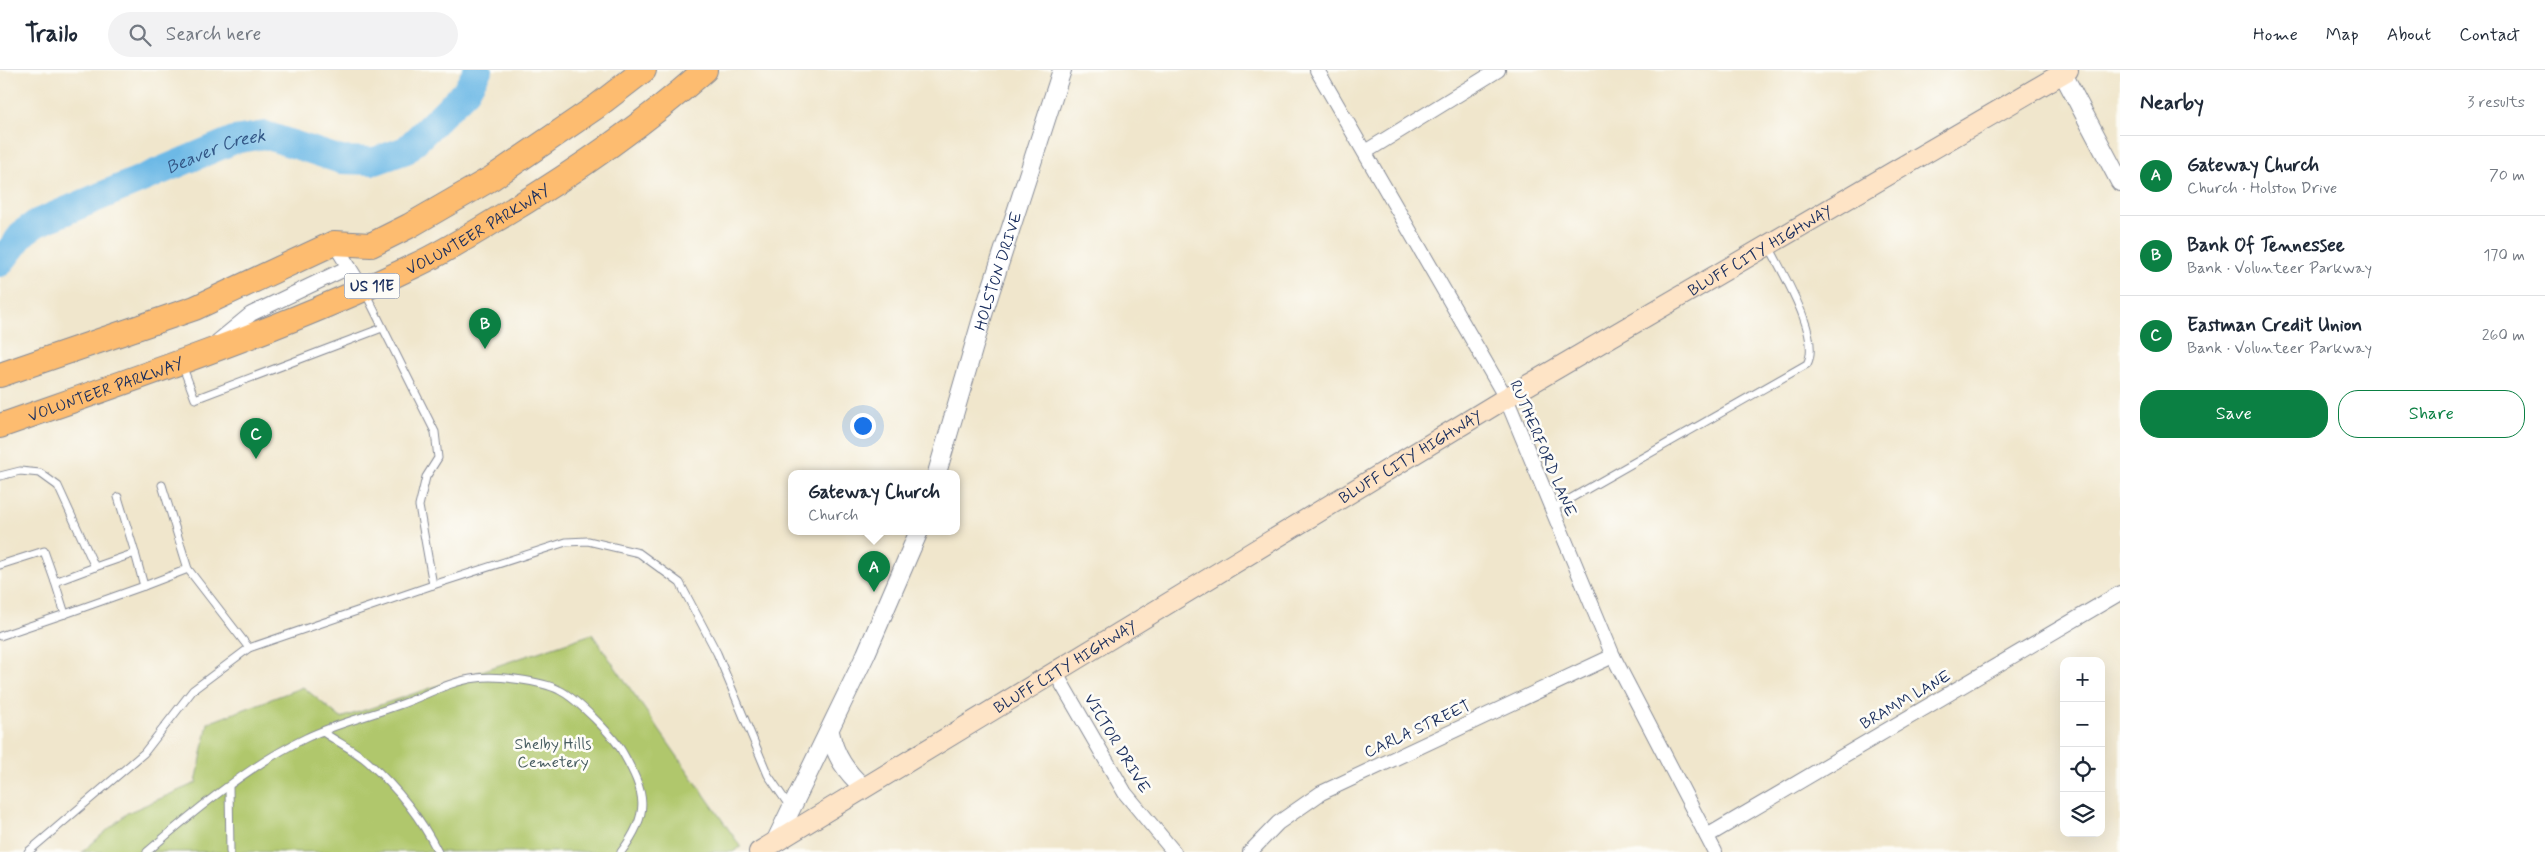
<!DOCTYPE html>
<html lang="en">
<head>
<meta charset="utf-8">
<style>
	:root { --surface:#fff; --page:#f2f2f3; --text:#1f2937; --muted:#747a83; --line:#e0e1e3; --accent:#0b8043 }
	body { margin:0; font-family:Mynerve,sans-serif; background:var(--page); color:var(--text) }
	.controls { position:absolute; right:15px; bottom:15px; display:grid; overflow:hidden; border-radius:10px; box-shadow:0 5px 20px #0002 }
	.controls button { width:45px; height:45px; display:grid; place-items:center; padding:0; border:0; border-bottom:1px solid var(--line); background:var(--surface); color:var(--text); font:25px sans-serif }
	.you { position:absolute; left:862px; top:355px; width:18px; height:18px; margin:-12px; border:4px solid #fff; border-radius:50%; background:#1a73e8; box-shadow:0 0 0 8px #1a73e833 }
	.badge { display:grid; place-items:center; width:32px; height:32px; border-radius:50%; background:var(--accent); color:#fff; font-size:16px; font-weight:700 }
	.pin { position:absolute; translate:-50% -41px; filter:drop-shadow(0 1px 2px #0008) }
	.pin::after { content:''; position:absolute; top:26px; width:18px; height:15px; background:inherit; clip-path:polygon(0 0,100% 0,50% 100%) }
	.popup { position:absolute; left:788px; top:400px; width:172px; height:65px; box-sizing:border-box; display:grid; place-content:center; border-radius:10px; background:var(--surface); filter:drop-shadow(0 1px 4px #0005); font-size:16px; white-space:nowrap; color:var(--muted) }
	.popup b { font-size:19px; color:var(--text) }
	.popup::after { content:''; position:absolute; left:50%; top:100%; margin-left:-10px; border:10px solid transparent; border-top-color:var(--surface) }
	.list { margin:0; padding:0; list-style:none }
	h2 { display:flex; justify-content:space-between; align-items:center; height:65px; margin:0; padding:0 20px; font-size:21px }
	h2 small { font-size:16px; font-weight:400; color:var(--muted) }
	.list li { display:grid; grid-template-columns:32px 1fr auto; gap:15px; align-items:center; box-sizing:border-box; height:80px; padding:0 20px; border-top:1px solid var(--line) }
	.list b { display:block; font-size:19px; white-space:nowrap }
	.list p { margin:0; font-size:16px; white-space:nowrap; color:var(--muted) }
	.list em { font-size:16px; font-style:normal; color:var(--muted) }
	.actions { display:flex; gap:10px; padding:15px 20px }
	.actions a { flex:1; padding:11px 0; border:1px solid var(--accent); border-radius:20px; text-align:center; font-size:18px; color:var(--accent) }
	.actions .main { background:var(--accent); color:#fff }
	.icon { flex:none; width:28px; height:28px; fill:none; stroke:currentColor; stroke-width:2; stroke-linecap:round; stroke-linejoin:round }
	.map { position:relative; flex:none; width:2120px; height:782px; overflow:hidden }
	header { display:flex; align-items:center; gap:30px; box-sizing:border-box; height:70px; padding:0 25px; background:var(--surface); border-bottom:1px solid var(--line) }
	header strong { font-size:24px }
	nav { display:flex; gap:28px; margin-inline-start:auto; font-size:18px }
	.search { width:350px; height:45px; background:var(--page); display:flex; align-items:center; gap:12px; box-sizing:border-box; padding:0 18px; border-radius:28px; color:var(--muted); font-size:19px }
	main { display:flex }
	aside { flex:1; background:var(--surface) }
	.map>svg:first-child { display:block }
	.green { fill:#b0c76c; stroke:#667b65 }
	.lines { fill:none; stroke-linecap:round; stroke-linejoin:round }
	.river { stroke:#6db9e6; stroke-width:28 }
	.service-casing { stroke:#868a95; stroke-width:9 }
	.minor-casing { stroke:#868a95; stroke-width:16 }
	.tertiary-casing { stroke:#868a95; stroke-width:20 }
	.secondary-casing { stroke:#868a95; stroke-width:22 }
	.trunk-casing { stroke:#868a95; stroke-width:26 }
	.service { stroke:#fff; stroke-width:7 }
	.minor { stroke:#fff; stroke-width:14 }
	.tertiary { stroke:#fff; stroke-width:18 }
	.secondary { stroke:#fee4c6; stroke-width:20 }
	.trunk { stroke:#fdbc70; stroke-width:24 }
	.labels { text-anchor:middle; stroke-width:5; stroke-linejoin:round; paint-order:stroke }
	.shield { fill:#fdfcf7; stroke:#5f6c8c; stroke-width:1 }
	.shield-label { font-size:15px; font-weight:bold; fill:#1b2f5e }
	.street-label { font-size:16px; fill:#1b2f5e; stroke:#fdfcf7 }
	.park-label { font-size:16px; fill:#485d62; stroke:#fdfcf7 }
	.water-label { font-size:18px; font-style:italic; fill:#345887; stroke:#fdfcf7 }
</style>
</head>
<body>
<header>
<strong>Trailo</strong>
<div class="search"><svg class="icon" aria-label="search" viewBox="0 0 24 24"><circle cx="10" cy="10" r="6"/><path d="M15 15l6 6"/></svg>Search here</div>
<nav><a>Home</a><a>Map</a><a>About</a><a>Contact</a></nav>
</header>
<main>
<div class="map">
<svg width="2120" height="782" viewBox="0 0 2120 782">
	<rect width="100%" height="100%" fill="#fdfcf7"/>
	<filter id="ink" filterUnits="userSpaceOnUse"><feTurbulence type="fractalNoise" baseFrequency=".02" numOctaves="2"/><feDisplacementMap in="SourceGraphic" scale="10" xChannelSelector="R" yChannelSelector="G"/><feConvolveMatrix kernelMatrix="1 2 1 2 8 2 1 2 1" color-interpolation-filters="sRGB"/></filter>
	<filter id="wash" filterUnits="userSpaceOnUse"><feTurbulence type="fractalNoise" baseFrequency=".0096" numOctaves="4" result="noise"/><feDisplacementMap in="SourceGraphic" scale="20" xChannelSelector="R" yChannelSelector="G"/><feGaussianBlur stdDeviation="1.12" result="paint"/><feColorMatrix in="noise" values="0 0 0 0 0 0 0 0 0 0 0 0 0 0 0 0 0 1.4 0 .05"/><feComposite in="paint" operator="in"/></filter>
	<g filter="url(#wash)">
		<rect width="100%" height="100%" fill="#f0e6cc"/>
		<path class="green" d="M592,564L741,777L733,782H82L127,743L196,713L208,653L303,617L341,648Z"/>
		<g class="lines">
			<path class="river" id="s1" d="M0,193L24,162L37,153L234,70L265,65L341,90L375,91L406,80L466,21L478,0"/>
		</g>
	</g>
	<g filter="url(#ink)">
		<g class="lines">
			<g class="service-casing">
				<g id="service">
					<path d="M182,295L195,329L382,258"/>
					<path d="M0,406L20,401L40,403L58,416L95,497L135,483L144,516L188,499L249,578"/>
					<path d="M162,415L188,499"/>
					<path d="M118,427L135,483"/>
					<path d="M1552,439L1807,294C1822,267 1782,203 1769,176"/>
					<path d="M0,495L44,481L55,512"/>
					<path d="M95,497L55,512L65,544L144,516"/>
					<path d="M433,515L566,472L588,471L639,483L680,513L717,583L768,705L790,737"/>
					<path d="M0,566L65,544"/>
					<path d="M323,662C337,672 355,680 368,692C396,717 421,748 438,782"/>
					<path d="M229,717L230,782"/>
					<path d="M28,782L144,683L193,620L249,578L433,515L419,436L426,407L438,388L435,362L365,222"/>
					<path d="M147,782C193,742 251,694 306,668C335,654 369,646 399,635C425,626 449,611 477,608C496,605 542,611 559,620C576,628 614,666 623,683C646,724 651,743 621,782"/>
				</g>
			</g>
			<g class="minor-casing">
				<g id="minor">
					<path d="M1317,0L1506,328L1613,586L1715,782"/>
					<path d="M1365,82L1498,0"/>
					<path d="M334,173L363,220"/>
					<path d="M217,272L251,244L349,197"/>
					<path d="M1055,602L1125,723L1174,782"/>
					<path d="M1707,766L2120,523"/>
					<path d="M1250,782L1278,753L1321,723L1613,586"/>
				</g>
			</g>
			<g class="tertiary-casing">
				<g id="tertiary">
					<path d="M2061,0L2120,112"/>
					<path id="s2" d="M937,403L985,238L1062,0"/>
					<path d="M830,662C835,686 846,702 864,718"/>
					<path d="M775,772L866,584L919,461"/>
				</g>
			</g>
			<g class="secondary-casing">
				<g id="secondary">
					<path id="s3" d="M759,782L1506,328L2068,0"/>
				</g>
			</g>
			<g class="trunk-casing">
				<g id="trunk">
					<path d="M0,305L195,238L334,173L371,175L409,156L492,108L596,37L644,0"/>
					<path id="s4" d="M0,356C139,307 281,260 414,196C442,183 468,167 494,151C568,107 641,57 705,0"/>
				</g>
			</g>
			<use href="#service" class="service"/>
			<use href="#minor" class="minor"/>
			<use href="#tertiary" class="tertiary"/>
			<use href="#secondary" class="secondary"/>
			<use href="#trunk" class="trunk"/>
		</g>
	</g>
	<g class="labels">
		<rect class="shield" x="344.5" y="203.5" width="55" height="25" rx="4"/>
		<g class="shield-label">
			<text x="372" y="221">US 11E</text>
		</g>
		<g class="street-label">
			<text dy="6" stroke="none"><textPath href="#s4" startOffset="518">VOLUNTEER PARKWAY</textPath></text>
			<text dy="6" stroke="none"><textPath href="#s3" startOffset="1168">BLUFF CITY HIGHWAY</textPath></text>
			<text dy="6" stroke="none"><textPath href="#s2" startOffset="211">HOLSTON DRIVE</textPath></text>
			<text dy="6" stroke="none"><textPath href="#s4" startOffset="112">VOLUNTEER PARKWAY</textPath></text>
			<text transform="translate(1544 378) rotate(67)" y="6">RUTHERFORD LANE</text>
			<text dy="6" stroke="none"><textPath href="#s3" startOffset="762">BLUFF CITY HIGHWAY</textPath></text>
			<text dy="6" stroke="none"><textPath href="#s3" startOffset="358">BLUFF CITY HIGHWAY</textPath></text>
			<text transform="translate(1905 629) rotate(-30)" y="6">BRAMM LANE</text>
			<text transform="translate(1417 658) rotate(-25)" y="6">CARLA STREET</text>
			<text transform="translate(1118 673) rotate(59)" y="6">VICTOR DRIVE</text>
		</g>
		<g class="park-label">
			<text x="553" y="679">Shelby Hills<tspan x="553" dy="18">Cemetery</tspan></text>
		</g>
		<g class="water-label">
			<text dy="6" stroke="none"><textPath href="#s1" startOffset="248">Beaver Creek</textPath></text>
		</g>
	</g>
</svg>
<div class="controls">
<button>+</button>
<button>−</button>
<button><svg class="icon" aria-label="locate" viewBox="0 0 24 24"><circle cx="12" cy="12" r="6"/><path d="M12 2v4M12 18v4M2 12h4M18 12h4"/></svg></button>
<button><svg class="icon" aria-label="layers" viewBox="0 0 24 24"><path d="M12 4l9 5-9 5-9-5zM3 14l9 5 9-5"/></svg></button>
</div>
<div class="you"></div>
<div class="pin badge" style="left:874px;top:522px">A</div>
<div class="popup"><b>Gateway Church</b>Church</div>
<div class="pin badge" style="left:485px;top:279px">B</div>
<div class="pin badge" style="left:256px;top:389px">C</div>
</div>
<aside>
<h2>Nearby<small>3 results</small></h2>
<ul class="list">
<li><span class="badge">A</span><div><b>Gateway Church</b><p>Church · Holston Drive</p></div><em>70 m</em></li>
<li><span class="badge">B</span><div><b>Bank Of Tennessee</b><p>Bank · Volunteer Parkway</p></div><em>170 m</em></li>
<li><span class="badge">C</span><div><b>Eastman Credit Union</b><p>Bank · Volunteer Parkway</p></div><em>260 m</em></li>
</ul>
<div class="actions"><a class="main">Save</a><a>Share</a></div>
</aside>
</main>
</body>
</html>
